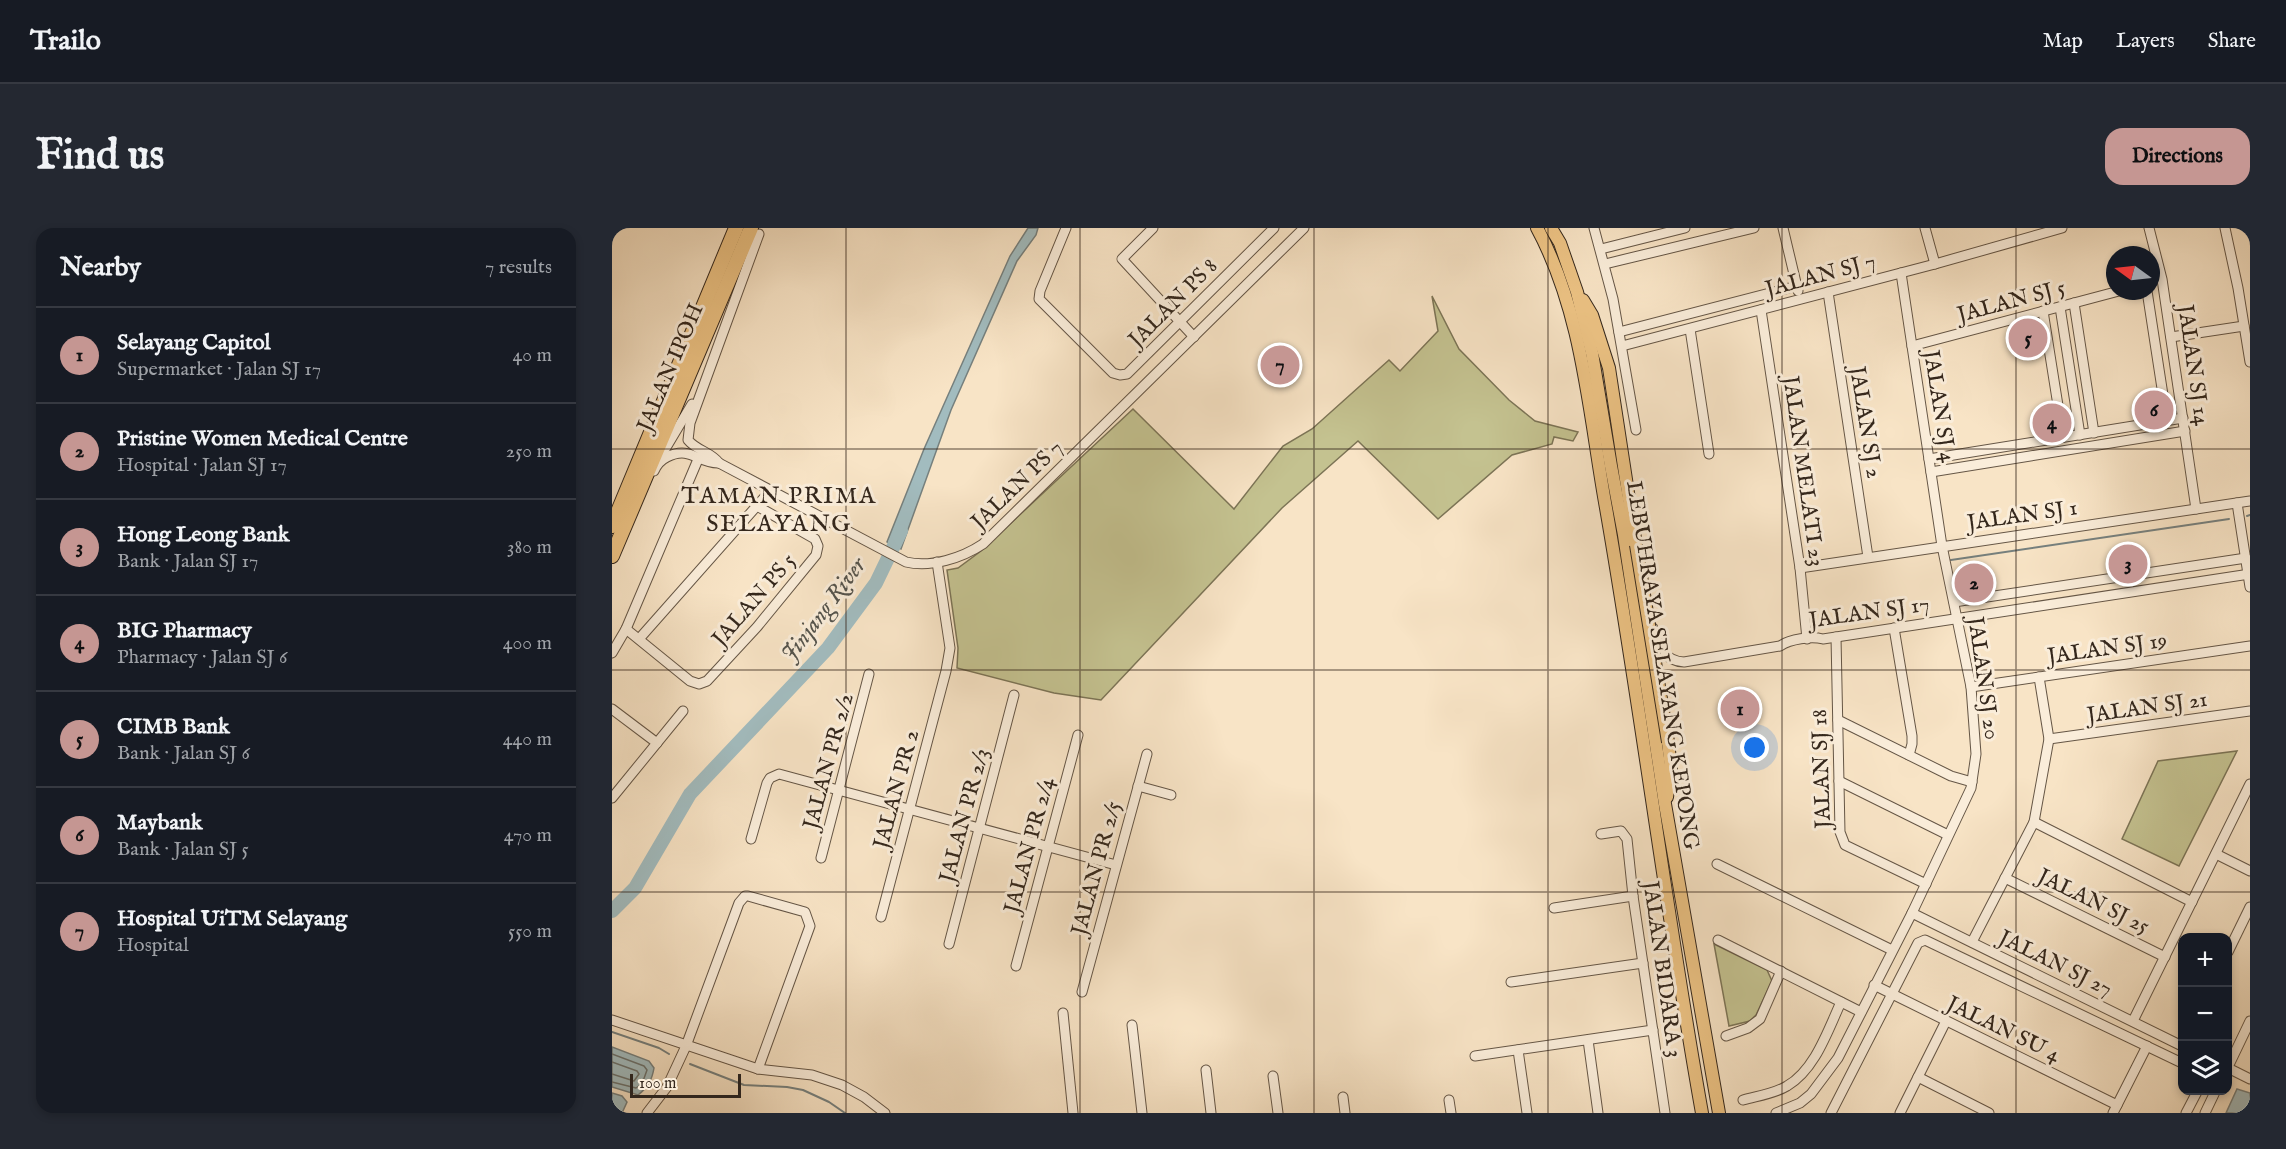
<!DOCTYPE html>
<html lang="en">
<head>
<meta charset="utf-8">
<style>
	:root { --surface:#171b24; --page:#242831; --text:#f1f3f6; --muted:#9ea1a6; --line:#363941; --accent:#c59692 }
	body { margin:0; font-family:"IM FELL English",serif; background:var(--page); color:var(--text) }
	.controls { position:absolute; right:18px; bottom:18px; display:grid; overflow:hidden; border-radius:12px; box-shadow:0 3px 9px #0003 }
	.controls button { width:54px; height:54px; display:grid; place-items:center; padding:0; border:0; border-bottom:2px solid var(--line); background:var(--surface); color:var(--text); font:30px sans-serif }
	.compass { position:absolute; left:1494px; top:18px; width:54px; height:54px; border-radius:50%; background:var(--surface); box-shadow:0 3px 9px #0003; rotate:285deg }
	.scale { position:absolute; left:18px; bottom:15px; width:111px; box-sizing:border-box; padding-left:6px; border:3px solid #34271c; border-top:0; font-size:16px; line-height:21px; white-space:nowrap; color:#34271c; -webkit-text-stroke:4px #faedda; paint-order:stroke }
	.you { position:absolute; left:1143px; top:520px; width:21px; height:21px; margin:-15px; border:4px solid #fff; border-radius:50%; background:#1a73e8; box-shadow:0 0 0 9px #1a73e833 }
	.badge { display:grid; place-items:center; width:39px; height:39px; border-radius:50%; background:var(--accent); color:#111; font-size:20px; font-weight:700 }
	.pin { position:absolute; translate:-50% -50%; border:3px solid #fff; box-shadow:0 2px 6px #0006 }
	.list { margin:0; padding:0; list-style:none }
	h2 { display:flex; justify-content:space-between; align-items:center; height:78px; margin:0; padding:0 24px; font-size:26px }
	h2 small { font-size:20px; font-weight:400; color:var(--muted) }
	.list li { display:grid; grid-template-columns:39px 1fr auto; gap:18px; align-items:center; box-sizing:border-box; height:96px; padding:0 24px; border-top:2px solid var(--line) }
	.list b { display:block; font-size:22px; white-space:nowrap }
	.list p { margin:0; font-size:20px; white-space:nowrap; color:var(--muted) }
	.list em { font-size:20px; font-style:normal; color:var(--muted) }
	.icon { flex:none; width:33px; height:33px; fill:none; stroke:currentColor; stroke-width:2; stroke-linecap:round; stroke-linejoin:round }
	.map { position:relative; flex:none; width:1638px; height:885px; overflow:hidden; border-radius:18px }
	header { display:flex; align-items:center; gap:36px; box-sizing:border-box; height:84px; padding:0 30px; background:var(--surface); border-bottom:2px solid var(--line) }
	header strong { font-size:28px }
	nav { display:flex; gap:33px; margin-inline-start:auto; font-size:21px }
	.intro { display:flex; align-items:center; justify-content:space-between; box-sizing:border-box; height:144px; padding:0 36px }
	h1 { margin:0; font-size:42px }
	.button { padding:15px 27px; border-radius:18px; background:var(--accent); color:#111; font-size:21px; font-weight:700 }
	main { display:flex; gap:36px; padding:0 36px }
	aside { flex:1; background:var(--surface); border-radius:18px; box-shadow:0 3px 9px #0003 }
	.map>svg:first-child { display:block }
	.green { fill:#c4c290; stroke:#7c7456; stroke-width:1.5 }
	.water { fill:#a2bcbf; stroke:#76807e; stroke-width:1.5 }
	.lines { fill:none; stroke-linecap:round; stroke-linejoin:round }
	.shore { stroke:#6b726e; stroke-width:1.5 }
	.stream { stroke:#76807e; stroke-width:2 }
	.river { stroke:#a2bcbf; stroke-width:14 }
	.minor-casing { stroke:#655646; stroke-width:11 }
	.major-casing { stroke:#34271c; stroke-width:14 }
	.highway-casing { stroke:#34271c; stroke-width:16 }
	.minor { stroke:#faedda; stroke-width:9 }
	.major { stroke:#ecc283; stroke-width:12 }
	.highway { stroke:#ecc283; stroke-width:14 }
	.major-bridge-casing { stroke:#34271c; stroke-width:14; stroke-linecap:butt }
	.major-bridge { stroke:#ecc283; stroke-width:12 }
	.grid { fill:none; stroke:#34271c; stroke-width:1.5; stroke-opacity:0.55 }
	.labels { text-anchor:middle; stroke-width:6; stroke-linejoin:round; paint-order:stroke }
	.street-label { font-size:22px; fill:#34271c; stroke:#faedda }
	.neighbourhood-label { font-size:24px; letter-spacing:1.5px; fill:#34271c; stroke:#faedda }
	.water-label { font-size:24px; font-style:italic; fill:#55544d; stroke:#faedda }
</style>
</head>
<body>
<header>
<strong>Trailo</strong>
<nav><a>Map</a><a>Layers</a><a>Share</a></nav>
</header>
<div class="intro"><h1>Find us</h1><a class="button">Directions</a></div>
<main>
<aside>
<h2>Nearby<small>7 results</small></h2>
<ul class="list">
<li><span class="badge">1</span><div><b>Selayang Capitol</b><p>Supermarket · Jalan SJ 17</p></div><em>40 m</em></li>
<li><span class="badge">2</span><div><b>Pristine Women Medical Centre</b><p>Hospital · Jalan SJ 17</p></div><em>250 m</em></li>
<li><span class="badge">3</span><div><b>Hong Leong Bank</b><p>Bank · Jalan SJ 17</p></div><em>380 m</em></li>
<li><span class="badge">4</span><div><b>BIG Pharmacy</b><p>Pharmacy · Jalan SJ 6</p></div><em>400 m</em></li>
<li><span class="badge">5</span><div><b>CIMB Bank</b><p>Bank · Jalan SJ 6</p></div><em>440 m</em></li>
<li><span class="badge">6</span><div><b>Maybank</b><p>Bank · Jalan SJ 5</p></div><em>470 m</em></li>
<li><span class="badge">7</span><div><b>Hospital UiTM Selayang</b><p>Hospital</p></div><em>550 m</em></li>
</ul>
</aside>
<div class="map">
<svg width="1638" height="885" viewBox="0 0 1638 885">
	<rect width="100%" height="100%" fill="#f8e4c6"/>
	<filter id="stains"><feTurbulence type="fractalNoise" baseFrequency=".00333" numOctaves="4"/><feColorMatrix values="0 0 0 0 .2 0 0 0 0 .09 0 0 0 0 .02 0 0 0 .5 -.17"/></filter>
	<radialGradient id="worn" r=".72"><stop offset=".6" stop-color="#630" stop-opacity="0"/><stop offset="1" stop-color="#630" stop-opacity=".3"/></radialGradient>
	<g class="green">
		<path d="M820,68L847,121L897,172L923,193L966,204L961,213L942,209L940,216L900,227L826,291L746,213L670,280L489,472L442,465L345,440L346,420L335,342L346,340L369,323L521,181L622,281L671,218L700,201L777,132L788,143L826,103Z"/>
		<path d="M1625,523L1567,638L1510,611L1546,533Z"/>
		<path d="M1102,716L1155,742L1160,753L1144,787L1138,793L1117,798Z"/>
	</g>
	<g class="water">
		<path d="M416,0H426L424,7L405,33L339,182L289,321L275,314L312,221L398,28Z"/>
		<path d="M0,819L37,833L42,840C40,852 36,859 26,867L0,859Z"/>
		<path d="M1625,861L1638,865V885H1614Z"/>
		<path d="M0,865L10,868L15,874L10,885H0Z"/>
	</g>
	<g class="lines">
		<g class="shore">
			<path d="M0,826L32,838L35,842L30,856L24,860L0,854"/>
			<path d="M0,834L25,843L27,846L22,853L0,846"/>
		</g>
		<g class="stream">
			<path d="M1635,288L1638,287"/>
			<path d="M1339,332L1617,291"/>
			<path d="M0,804L47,820L57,826"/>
			<path d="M78,836L132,857L175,859L191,862L217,874L233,885"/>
		</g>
		<path class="river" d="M0,683L23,660L78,566L216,420L264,355L289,303"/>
		<g class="minor-casing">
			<g id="minor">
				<path d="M454,0L428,63L427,71L501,145L508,147L515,146L662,0"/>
				<path d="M541,0L510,31L582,109"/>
				<path d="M982,0L1001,71L1024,202"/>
				<path d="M1171,0L1186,63"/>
				<path d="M1313,0L1323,36"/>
				<path d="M1537,0L1550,51L1584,281"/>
				<path d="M1613,0L1626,60L1638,134"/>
				<path d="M989,21L1073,0"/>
				<path d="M993,36L1142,0"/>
				<path d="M1535,63L1555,193"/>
				<path d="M1216,64L1256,329"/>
				<path d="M1462,75L1482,205"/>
				<path d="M1448,79L1468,207"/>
				<path d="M1149,82L1188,340L1195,411"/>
				<path d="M1431,83L1451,209"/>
				<path d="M1078,101L1097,226"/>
				<path d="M1007,104L1185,58"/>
				<path d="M1559,109L1632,98"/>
				<path d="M1010,118L1323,36L1450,0"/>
				<path d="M1300,118L1507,63"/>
				<path d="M1317,231L1571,190"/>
				<path d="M46,233L80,176"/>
				<path d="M107,235C99,224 85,223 76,212L78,195L147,6"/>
				<path d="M42,243C45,236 49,232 55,229C79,217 86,236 107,235L294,334C319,340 350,330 371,316L692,0"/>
				<path d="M1319,244L1573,203"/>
				<path d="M1625,275L1638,359"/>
				<path d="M1188,340L1638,273"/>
				<path d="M1342,374L1634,330"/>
				<path d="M1041,400C1047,417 1051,433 1072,434L1168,418C1178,411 1199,408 1211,411L1638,346"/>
				<path d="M1282,400L1300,508V516L1297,527"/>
				<path d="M14,401L78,453L87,456L95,453L145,399L204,327L206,318L203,311L145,278"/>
				<path d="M1224,409L1228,604L1233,617L1314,656"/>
				<path d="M27,411L158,263"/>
				<path d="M0,425L14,401L87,229"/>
				<path d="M1359,459L1638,418"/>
				<path d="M0,481L45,515"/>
				<path d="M1226,492L1339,548L1360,554"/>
				<path d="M1437,511L1638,483"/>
				<path d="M1227,553L1336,607"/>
				<path d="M526,558L559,567"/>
				<path d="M0,570L71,483"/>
				<path d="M1422,594L1580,674"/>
				<path d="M989,606L1009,603L1015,611L1021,668L1053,885"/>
				<path d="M139,611L155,555L158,550L167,546L504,637"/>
				<path d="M1604,626L1638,643"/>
				<path d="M209,630L257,446"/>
				<path d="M1105,636L1280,722"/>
				<path d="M1393,650L1553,729"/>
				<path d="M942,680L1021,668"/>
				<path d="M1300,685L1570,818"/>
				<path d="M269,689L334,443L338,420L325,334"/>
				<path d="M1106,712L1249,784"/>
				<path d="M1360,714L1422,594L1437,511L1427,449"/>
				<path d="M337,716L402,467"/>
				<path d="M1616,724L1638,679"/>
				<path d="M404,738L466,507"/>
				<path d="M899,754L1031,735"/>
				<path d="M1262,757L1505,877"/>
				<path d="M470,764L535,526"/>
				<path d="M451,785L461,885"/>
				<path d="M0,792L146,841L200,847L230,857L252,869L273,885"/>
				<path d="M1521,793L1638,556"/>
				<path d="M520,797L530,885"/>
				<path d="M1114,808L1136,800L1148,791L1169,743"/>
				<path d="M976,812L986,885"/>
				<path d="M906,822L915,885"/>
				<path d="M863,828L1041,802"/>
				<path d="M1616,839L1638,793"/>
				<path d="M1616,840L1638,851"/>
				<path d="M594,842L599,885"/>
				<path d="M661,848L666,885"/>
				<path d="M1306,849L1377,885"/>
				<path d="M731,869L733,885"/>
				<path d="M837,872L839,885"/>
				<path d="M1131,872C1145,868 1162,866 1175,858C1203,842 1216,802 1229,774"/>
				<path d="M35,885L55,859L74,818L127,675L133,668H136L193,684L198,698L146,841"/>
				<path d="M1164,885L1188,875L1199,866L1226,830L1300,685L1359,560L1364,526L1359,459L1330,318L1289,45"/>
				<path d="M1219,885L1306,715L1313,712L1570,835"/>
				<path d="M1288,885L1334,793"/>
				<path d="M1501,885L1535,818"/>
				<path d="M1574,885L1586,862"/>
				<path d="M1593,885L1604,862"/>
			</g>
		</g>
		<g class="major-casing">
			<g id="major">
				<path d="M925,0C971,85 977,186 994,280C1029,481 1054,684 1090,885"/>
				<path d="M939,0L948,15L965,64L980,125L999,238L1012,307L1053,576L1107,885"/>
				<path d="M971,72L980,87L997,140L1024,317"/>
				<path d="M1055,569L1059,540L1056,514"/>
			</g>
		</g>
		<g class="highway-casing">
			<g id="highway">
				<path d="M0,298L124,0"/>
				<path d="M0,328L139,0"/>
			</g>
		</g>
		<use href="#minor" class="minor"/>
		<use href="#major" class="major"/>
		<use href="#highway" class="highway"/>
		<g class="major-bridge-casing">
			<path id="major-bridge" d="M1024,317L1056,514"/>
		</g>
		<use href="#major-bridge" class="major-bridge"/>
	</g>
	<path class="grid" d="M234,0V885M468,0V885M702,0V885M936,0V885M1170,0V885M1404,0V885M0,221H1638M0,442H1638M0,664H1638"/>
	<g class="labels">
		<g class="street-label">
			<text transform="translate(1208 46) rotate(-15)" y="8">JALAN SJ 7</text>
			<text transform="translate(1399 72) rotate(-15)" y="8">JALAN SJ 5</text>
			<text transform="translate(560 74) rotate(-45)" y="8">JALAN PS 8</text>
			<text transform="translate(1583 137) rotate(82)" y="8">JALAN SJ 14</text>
			<text transform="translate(57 139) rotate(-67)" y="8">JALAN IPOH</text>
			<text transform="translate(1329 178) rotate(81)" y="8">JALAN SJ 4</text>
			<text transform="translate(1255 194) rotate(81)" y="8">JALAN SJ 2</text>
			<text transform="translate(1193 243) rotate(82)" y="8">JALAN MELATI 23</text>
			<text transform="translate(404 256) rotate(-44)" y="8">JALAN PS 7</text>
			<text transform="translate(1410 286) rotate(-8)" y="8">JALAN SJ 1</text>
			<text transform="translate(141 371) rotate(-49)" y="8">JALAN PS 5</text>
			<text transform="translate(1257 383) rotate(-8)" y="8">JALAN SJ 17</text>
			<text transform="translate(1495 419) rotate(-8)" y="8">JALAN SJ 19</text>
			<text transform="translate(1052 437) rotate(81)" y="8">LEBUHRAYA SELAYANG KEPONG</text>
			<text transform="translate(1373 450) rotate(82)" y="8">JALAN SJ 20</text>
			<text transform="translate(1535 478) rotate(-8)" y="8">JALAN SJ 21</text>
			<text transform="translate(215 533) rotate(-75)" y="8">JALAN PR 2/2</text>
			<text transform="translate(1208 541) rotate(-92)" y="8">JALAN SJ 18</text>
			<text transform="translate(283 561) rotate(-75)" y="8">JALAN PR 2</text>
			<text transform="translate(351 587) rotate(-75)" y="8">JALAN PR 2/3</text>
			<text transform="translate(416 617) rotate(-75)" y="8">JALAN PR 2/4</text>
			<text transform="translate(483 640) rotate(-75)" y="8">JALAN PR 2/5</text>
			<text transform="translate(1482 672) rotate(26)" y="8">JALAN SJ 25</text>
			<text transform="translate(1444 734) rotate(26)" y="8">JALAN SJ 27</text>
			<text transform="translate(1052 741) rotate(82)" y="8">JALAN BIDARA 3</text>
			<text transform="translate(1392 800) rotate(26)" y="8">JALAN SU 4</text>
		</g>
		<g class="neighbourhood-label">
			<text x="167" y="275">TAMAN PRIMA<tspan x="167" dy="28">SELAYANG</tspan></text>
		</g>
		<g class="water-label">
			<text transform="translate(211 381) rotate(-53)" y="8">Jinjang River</text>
		</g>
	</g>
	<rect width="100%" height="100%" filter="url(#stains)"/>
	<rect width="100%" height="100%" fill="url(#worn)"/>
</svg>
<div class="controls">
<button>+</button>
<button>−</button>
<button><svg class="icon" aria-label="layers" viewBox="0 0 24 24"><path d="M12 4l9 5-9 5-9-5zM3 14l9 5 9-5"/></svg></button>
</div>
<svg class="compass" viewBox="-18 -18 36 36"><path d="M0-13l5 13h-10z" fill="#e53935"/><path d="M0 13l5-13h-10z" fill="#9ea1a6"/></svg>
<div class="scale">100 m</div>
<div class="you"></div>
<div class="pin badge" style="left:1128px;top:481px">1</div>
<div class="pin badge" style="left:1362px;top:355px">2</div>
<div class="pin badge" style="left:1516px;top:336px">3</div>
<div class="pin badge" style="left:1440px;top:195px">4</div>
<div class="pin badge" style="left:1416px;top:110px">5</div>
<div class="pin badge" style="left:1542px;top:182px">6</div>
<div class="pin badge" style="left:668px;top:137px">7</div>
</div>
</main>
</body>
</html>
